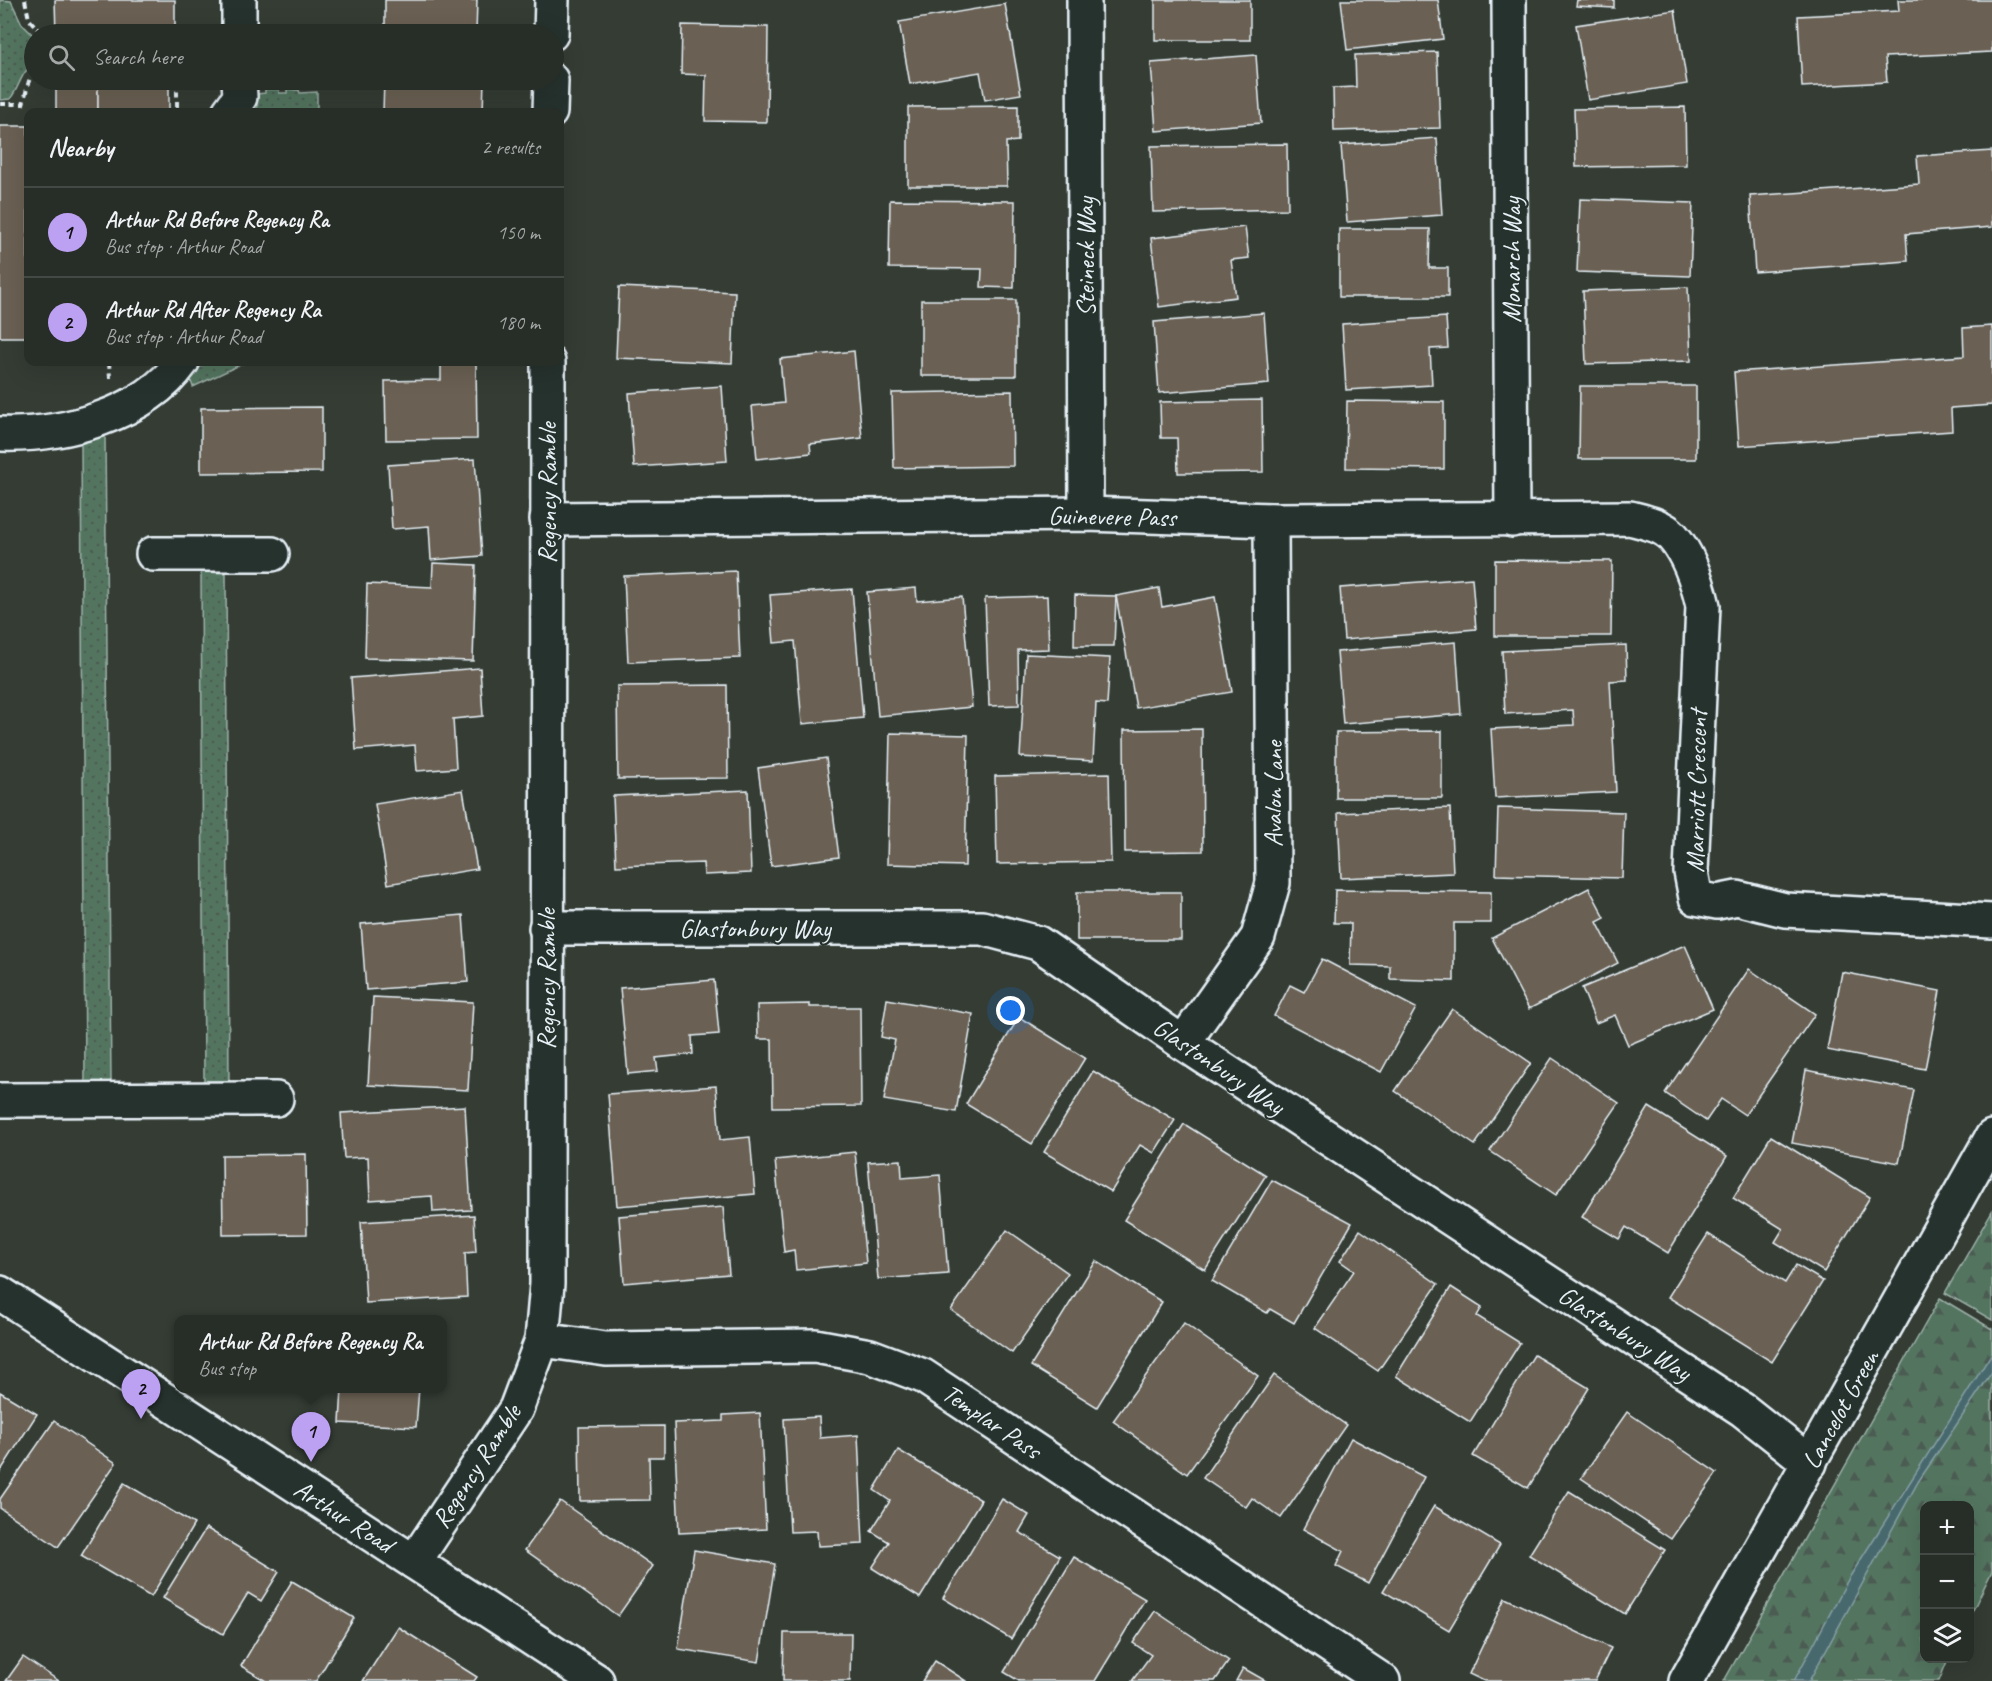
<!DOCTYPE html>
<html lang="en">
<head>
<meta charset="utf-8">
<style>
	:root { --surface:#272d27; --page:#333933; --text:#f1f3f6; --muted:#a4a8a7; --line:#434944; --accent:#bca0f2 }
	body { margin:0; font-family:Caveat,sans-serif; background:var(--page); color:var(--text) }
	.controls { position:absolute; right:18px; bottom:18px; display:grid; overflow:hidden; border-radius:12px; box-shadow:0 6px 24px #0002 }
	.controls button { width:54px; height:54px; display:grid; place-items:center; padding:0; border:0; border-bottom:2px solid var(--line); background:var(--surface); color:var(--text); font:30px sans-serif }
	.you { position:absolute; left:1011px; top:1011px; width:21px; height:21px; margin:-15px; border:4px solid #fff; border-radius:50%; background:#1a73e8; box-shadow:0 0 0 9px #1a73e833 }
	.badge { display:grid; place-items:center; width:39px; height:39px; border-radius:50%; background:var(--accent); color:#111; font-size:20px; font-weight:700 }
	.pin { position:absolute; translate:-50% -50px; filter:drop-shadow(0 2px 3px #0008) }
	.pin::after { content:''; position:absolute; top:32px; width:21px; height:18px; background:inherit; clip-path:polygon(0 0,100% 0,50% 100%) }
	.popup { position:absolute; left:174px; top:1315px; width:273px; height:78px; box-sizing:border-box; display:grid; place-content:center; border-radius:12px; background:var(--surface); filter:drop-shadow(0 2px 4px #0005); font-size:20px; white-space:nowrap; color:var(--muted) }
	.popup b { font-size:22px; color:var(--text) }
	.popup::after { content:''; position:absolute; left:50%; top:100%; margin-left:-12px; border:12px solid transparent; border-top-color:var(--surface) }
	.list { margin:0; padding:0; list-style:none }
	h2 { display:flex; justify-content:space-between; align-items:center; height:78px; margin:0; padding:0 24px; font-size:26px }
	h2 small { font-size:20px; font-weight:400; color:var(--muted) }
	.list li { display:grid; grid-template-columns:39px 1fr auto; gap:18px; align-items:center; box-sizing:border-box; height:90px; padding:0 24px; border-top:2px solid var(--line) }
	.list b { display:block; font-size:22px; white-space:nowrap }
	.list p { margin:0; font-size:20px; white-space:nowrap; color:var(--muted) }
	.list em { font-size:20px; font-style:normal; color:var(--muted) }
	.icon { flex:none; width:33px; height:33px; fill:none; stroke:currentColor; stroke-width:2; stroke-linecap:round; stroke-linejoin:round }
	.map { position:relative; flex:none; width:1992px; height:1681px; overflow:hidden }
	.search { position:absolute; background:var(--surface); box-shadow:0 6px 24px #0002; left:24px; top:24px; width:540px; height:66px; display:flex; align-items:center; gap:15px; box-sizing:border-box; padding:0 21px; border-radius:33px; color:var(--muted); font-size:22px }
	.panel { position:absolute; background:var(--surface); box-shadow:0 6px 24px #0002; left:24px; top:108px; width:540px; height:258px; border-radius:12px }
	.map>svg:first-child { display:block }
	.grass { fill:url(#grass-dots); stroke:#9eb2ab; stroke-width:1.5 }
	.forest { fill:url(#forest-firs); stroke:#9eb2ab; stroke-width:1.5 }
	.water { fill:#47696e; stroke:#879fa5; stroke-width:1.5 }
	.building { fill:#6a6052; stroke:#e8f1f8; stroke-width:1.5 }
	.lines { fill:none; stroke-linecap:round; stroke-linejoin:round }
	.minor-casing { stroke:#e8f1f8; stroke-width:38 }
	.path { stroke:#e8f1f8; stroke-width:4; stroke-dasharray:6 4.5; stroke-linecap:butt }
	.minor { stroke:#26332d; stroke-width:33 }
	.labels { text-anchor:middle; stroke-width:4.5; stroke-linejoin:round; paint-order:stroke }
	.street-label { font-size:26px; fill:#e8f1f8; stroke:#26332d }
</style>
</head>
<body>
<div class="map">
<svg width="1992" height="1681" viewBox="0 0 1992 1681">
	<defs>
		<pattern id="grass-dots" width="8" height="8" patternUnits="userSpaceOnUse" patternTransform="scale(1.5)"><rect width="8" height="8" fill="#53745e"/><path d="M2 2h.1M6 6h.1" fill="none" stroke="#4c5c53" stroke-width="1.8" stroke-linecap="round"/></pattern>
		<pattern id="forest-firs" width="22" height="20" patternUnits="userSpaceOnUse" patternTransform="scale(1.5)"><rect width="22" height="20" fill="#53745e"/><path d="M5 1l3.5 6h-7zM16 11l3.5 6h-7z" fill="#4c5c53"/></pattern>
	</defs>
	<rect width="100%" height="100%" fill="#343c34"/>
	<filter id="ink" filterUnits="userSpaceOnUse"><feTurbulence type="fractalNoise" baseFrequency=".0167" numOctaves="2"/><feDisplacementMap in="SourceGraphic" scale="12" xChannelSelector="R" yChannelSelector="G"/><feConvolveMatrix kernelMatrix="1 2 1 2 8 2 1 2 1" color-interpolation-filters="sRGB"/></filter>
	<g filter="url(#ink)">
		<g class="grass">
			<path d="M0,0L11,1L22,24L34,36V63C20,73 20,87 10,99L0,100Z"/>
			<path d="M265,89H279V93H287V89L299,90L300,93L317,92V112H257V94L265,93Z"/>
			<path d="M205,362H246L193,387L190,378Z"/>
			<path d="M105,436L111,1082L85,1083L81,442Z"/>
			<path d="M201,572L226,573L229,1082H204Z"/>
		</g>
		<g class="forest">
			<path d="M1992,1211V1320L1945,1293Z"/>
			<path d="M1940,1298L1992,1329V1571L1970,1616V1506H1924V1658L1948,1659L1939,1681H1724Z"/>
		</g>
		<path class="water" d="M1992,1353V1372L1918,1482L1809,1681H1794L1849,1578Z"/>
		<g class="building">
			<path d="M55,0H175V34H56Z"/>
			<path d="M385,0H477L476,34H385Z"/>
			<rect x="1155" y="0" width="95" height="40"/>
			<path d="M1341,0H1438L1443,39L1347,50Z"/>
			<path d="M1577,0H1614V8L1576,6Z"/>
			<path d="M1898,0H1992V52L1885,57L1887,82L1802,87L1798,16L1899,11Z"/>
			<path d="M1005,4L1021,94L985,100L980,72L910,84L899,22Z"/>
			<path d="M1675,10L1687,84L1588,100L1576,25Z"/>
			<path d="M682,25L768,27L767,122L705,121L706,75L681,74Z"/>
			<path d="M1437,52L1440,128L1334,131L1333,88L1356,87L1355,55Z"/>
			<path d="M1256,55L1261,123L1156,131L1151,63Z"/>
			<rect x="56" y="80" width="42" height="32"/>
			<rect x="98" y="80" width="71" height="32"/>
			<path d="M384,80H484L483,112H383Z"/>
			<path d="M1018,106V141L1006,142L1007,186H908V107Z"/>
			<path d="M1685,107L1686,165L1576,167L1574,109Z"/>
			<rect x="0" y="126" width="28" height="211"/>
			<path d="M1437,138L1442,215L1347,222L1341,145Z"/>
			<path d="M1287,144L1288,209L1153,212L1151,146Z"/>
			<path d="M1992,151V227L1906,234L1908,261L1755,272L1750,196L1919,184L1917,156Z"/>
			<path d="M1580,199L1693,203L1690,276L1577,272Z"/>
			<path d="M890,200L1015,201L1014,288L981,287L982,269L889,268Z"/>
			<path d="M1245,227L1249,258L1231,260L1236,297L1159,307L1151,238Z"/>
			<path d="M1339,229H1430L1429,268H1448V297H1339Z"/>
			<path d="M619,287L735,292L732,363L616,358Z"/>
			<path d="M1688,287L1691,361L1586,364L1583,291Z"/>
			<rect x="921" y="300" width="95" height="76"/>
			<path d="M1264,313L1269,384L1159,393L1154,322Z"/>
			<path d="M1446,317L1448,348L1430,349L1432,385L1346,390L1342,324Z"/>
			<path d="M1992,326V405L1951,408L1952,431L1739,446L1734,372L1964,356L1963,328Z"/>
			<path d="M854,351L862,438L810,444L811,453L757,459L752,406L784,403L780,359Z"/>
			<path d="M441,362H476L477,439L386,440L385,381L441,380Z"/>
			<path d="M722,386L727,461L634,467L629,393Z"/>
			<path d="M1580,386H1696V459H1579Z"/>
			<path d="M1012,391L1013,466L894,468L892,393Z"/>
			<path d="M1262,400L1263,472L1178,473L1177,438H1161L1160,402Z"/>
			<path d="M1347,401L1444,402V469L1346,468Z"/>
			<path d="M322,407V472L201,473V408Z"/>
			<path d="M475,459L482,556L431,560L429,526L392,529L388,465Z"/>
			<path d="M1495,560L1612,561L1611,636H1495Z"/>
			<path d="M433,563L476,565L473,661L365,658L367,584L432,587Z"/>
			<path d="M736,571L740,658L628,662L624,576Z"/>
			<path d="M1472,578L1476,629L1344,640L1340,588Z"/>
			<path d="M916,588L917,601L962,597L972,707L878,716L867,592Z"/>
			<path d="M1159,588L1162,607L1215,597L1232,692L1136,708L1116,596Z"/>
			<path d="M852,589L863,718L802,724L795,641L774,643L770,595Z"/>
			<path d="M1075,595L1116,596L1114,646H1074Z"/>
			<path d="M1047,596L1049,649L1018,650L1019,705L989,706L985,598Z"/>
			<path d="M1456,642L1461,714L1343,724L1337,652Z"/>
			<path d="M1626,645L1627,680L1610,681L1616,792L1495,798L1491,729L1574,725L1573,710L1505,714L1502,651Z"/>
			<path d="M1026,654L1110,658L1107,704L1096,703L1093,761L1020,757Z"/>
			<path d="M480,668L483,716L453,719L456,768L417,771L415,745L356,750L351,678Z"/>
			<path d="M727,685L728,778L618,779L617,686Z"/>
			<path d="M1202,729L1203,851L1125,852L1124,730Z"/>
			<path d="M1442,731V798H1336V732Z"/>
			<path d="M890,733L968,735L965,866L887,864Z"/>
			<path d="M826,758L839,857L771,866L758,768Z"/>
			<path d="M1109,773L1111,862L997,864L995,776Z"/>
			<path d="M463,790L477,869L388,884L375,804Z"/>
			<path d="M748,790L751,873L704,875L703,863L616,866L613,796Z"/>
			<path d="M1450,808L1453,873L1341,878L1338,813Z"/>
			<path d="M1498,808L1624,812L1622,878L1496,875Z"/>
			<path d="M1589,888L1605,918L1597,922L1618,963L1529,1009L1492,938Z"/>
			<path d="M1335,890L1491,892V923H1454V981L1390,979V966L1350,965L1351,923H1334Z"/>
			<rect x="1077" y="892" width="104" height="48"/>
			<path d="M463,915L468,982L366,990L361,924Z"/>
			<path d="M1685,945L1713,1009L1628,1045L1615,1015L1596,1023L1582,988Z"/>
			<path d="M1322,959L1416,1008L1381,1072L1274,1016L1290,985L1304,992Z"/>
			<path d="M1749,969L1815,1014L1745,1115L1721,1099L1706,1121L1665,1093Z"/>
			<path d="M1842,972L1940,991L1925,1069L1827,1050Z"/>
			<path d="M714,980L719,1034L692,1036L693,1054L656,1058L658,1071L628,1074L620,988Z"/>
			<path d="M373,997L473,1002L468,1090L368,1085Z"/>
			<path d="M887,999L973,1014L956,1112L884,1100L895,1040L881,1037Z"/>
			<path d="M810,1004V1007H860L861,1106L773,1107L772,1039H758L757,1005Z"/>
			<path d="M1452,1009L1531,1063L1475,1145L1395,1091Z"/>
			<path d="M1019,1017L1085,1058L1032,1144L966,1104Z"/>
			<path d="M1552,1058L1619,1103L1556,1195L1490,1151Z"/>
			<path d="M1806,1070L1914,1090L1899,1163L1792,1143Z"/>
			<path d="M1093,1071L1175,1120L1154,1153L1140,1145L1111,1192L1044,1152Z"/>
			<path d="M716,1086L720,1140L750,1137L755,1194L617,1206L608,1094Z"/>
			<path d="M465,1106L471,1210L433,1212L432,1196L370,1200L368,1157L344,1158L341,1113Z"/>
			<path d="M1649,1107L1727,1156L1668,1253L1626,1227L1619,1239L1582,1217Z"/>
			<path d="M1184,1124L1266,1175L1205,1270L1124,1220Z"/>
			<path d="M1771,1136L1870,1197L1824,1272L1775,1242L1783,1229L1733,1198Z"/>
			<path d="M855,1152L866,1263L796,1270L794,1250L784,1252L775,1160Z"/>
			<path d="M306,1154L307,1234L223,1235L222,1155Z"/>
			<path d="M901,1160L902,1178L940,1175L948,1274L878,1279L868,1162Z"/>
			<path d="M1272,1180L1352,1223L1294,1323L1270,1309L1267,1313L1212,1281Z"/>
			<path d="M723,1207L729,1274L624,1283L619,1216Z"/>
			<path d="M474,1215L476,1252L465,1253L467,1297L366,1303L361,1222Z"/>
			<path d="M1007,1230L1068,1273L1012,1353L951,1310Z"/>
			<path d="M1360,1230L1438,1284L1378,1371L1315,1328L1354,1271L1340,1261Z"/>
			<path d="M1708,1234L1785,1283L1796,1265L1823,1281L1772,1362L1668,1297Z"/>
			<path d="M1096,1261L1162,1302L1097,1407L1031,1366Z"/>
			<path d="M1451,1287L1482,1307L1477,1316L1520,1343L1470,1422L1396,1376Z"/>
			<path d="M1184,1323L1258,1376L1187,1474L1113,1421Z"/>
			<path d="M1534,1355L1589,1388L1528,1488L1473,1456Z"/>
			<path d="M1274,1375L1346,1425L1281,1518L1252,1498L1246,1507L1203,1478Z"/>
			<path d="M342,1388H419L416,1427L340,1423Z"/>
			<path d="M0,1392L37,1414L0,1472Z"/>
			<path d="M1627,1412L1717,1473L1671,1539L1581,1478Z"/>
			<path d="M760,1413L766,1529L679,1533L674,1423L723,1421V1415Z"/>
			<path d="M819,1417L820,1438L858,1435L863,1544L818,1546L817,1531L790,1532L784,1419Z"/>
			<path d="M54,1421L116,1463L58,1547L0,1508V1499Z"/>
			<path d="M664,1426V1457H649L650,1500L580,1501L579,1427Z"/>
			<path d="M1351,1438L1424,1477L1368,1583L1336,1566L1343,1551L1303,1529Z"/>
			<path d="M898,1450L981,1500L920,1598L872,1568L889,1542L871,1531L890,1501L874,1490Z"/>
			<path d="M124,1483L194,1524L151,1597L81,1556Z"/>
			<path d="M1569,1491L1665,1550L1625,1614L1529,1555Z"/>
			<path d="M1002,1499L1029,1515L1019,1532L1060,1556L1011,1639L943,1598Z"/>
			<path d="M560,1501L653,1566L618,1616L525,1550Z"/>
			<path d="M1434,1506L1500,1545L1449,1630L1383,1591Z"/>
			<path d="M206,1528L279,1572L261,1601L248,1593L223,1634L163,1598Z"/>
			<path d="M694,1550L775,1564L759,1662L678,1649Z"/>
			<path d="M1074,1557L1145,1599L1095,1681H1019L1004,1672Z"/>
			<path d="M292,1581L354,1618L316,1681H266L241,1666Z"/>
			<path d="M1505,1598L1611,1648L1595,1681H1484L1469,1674Z"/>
			<path d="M1155,1611L1229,1661L1215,1681H1132L1151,1655L1133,1643Z"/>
			<path d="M398,1627L477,1677L474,1681H363Z"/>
			<path d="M784,1633H851L850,1681H783Z"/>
			<path d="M23,1657L59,1681H6Z"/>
			<path d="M935,1661L966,1681H922Z"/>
			<path d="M1243,1668L1266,1681H1236Z"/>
		</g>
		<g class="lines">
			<g class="minor-casing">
				<g id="minor">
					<path d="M239,0V34"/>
					<path d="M1084,0L1086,514"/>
					<path d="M1509,0L1512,520"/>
					<path d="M551,34L552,0"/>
					<path d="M229,112L240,97L239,80"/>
					<path d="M550,112L551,80"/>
					<path d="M0,434C63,436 144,415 182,362"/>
					<path d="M547,519L1086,514L1271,520L1630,518C1645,522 1662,525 1673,537C1689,555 1698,584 1703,606L1691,872L1696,898L1717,902L1737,898L1785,910L1992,921"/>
					<path d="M153,554H272"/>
					<path d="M546,928H982L1038,943L1183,1043L1743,1410L1810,1463"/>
					<path d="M1183,1043L1258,937L1273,883L1271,520"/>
					<path d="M0,1100L276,1099"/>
					<path d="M0,1293L597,1681"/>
					<path d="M542,1340L606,1349L815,1346L870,1356L923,1376L1383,1681"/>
					<path d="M414,1562L516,1409L542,1340L547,1284L548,362"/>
					<path d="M1686,1681L1992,1137"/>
				</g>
			</g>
			<g class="path">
				<path d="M25,0L29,19L42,34"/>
				<path d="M177,80V112"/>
				<path d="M0,104H23L30,77L34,71"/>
				<path d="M109,362L110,378"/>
			</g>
			<use href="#minor" class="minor"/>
		</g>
	</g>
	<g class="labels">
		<g class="street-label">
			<text transform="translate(1085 257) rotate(-90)" y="9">Steineck Way</text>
			<text transform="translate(1511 260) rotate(-90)" y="9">Monarch Way</text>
			<text transform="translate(547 493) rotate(-90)" y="9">Regency Ramble</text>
			<text transform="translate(1112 516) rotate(1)" y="9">Guinevere Pass</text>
			<text transform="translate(1696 791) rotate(-89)" y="9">Marriott Crescent</text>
			<text transform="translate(1273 794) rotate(-90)" y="9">Avalon Lane</text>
			<text x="755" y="937">Glastonbury Way</text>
			<text transform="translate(546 979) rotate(-90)" y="9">Regency Ramble</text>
			<text transform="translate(1219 1066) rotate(34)" y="9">Glastonbury Way</text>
			<text transform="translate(1625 1333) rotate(33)" y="9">Glastonbury Way</text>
			<text transform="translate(1840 1409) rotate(-61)" y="9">Lancelot Green</text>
			<text transform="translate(992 1421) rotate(34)" y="9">Templar Pass</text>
			<text transform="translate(476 1466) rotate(-57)" y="9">Regency Ramble</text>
			<text transform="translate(344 1516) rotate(33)" y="9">Arthur Road</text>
		</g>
	</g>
</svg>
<div class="controls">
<button>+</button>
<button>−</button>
<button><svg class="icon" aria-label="layers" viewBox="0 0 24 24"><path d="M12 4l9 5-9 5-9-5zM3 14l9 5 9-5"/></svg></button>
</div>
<div class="you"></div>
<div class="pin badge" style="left:311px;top:1462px">1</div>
<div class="popup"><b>Arthur Rd Before Regency Ra</b>Bus stop</div>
<div class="pin badge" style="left:141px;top:1419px">2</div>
<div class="search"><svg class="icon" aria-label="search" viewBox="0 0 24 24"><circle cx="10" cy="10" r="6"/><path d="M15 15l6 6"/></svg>Search here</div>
<section class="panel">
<h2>Nearby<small>2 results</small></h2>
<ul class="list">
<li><span class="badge">1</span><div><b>Arthur Rd Before Regency Ra</b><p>Bus stop · Arthur Road</p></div><em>150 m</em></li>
<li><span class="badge">2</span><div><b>Arthur Rd After Regency Ra</b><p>Bus stop · Arthur Road</p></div><em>180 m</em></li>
</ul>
</section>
</div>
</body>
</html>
